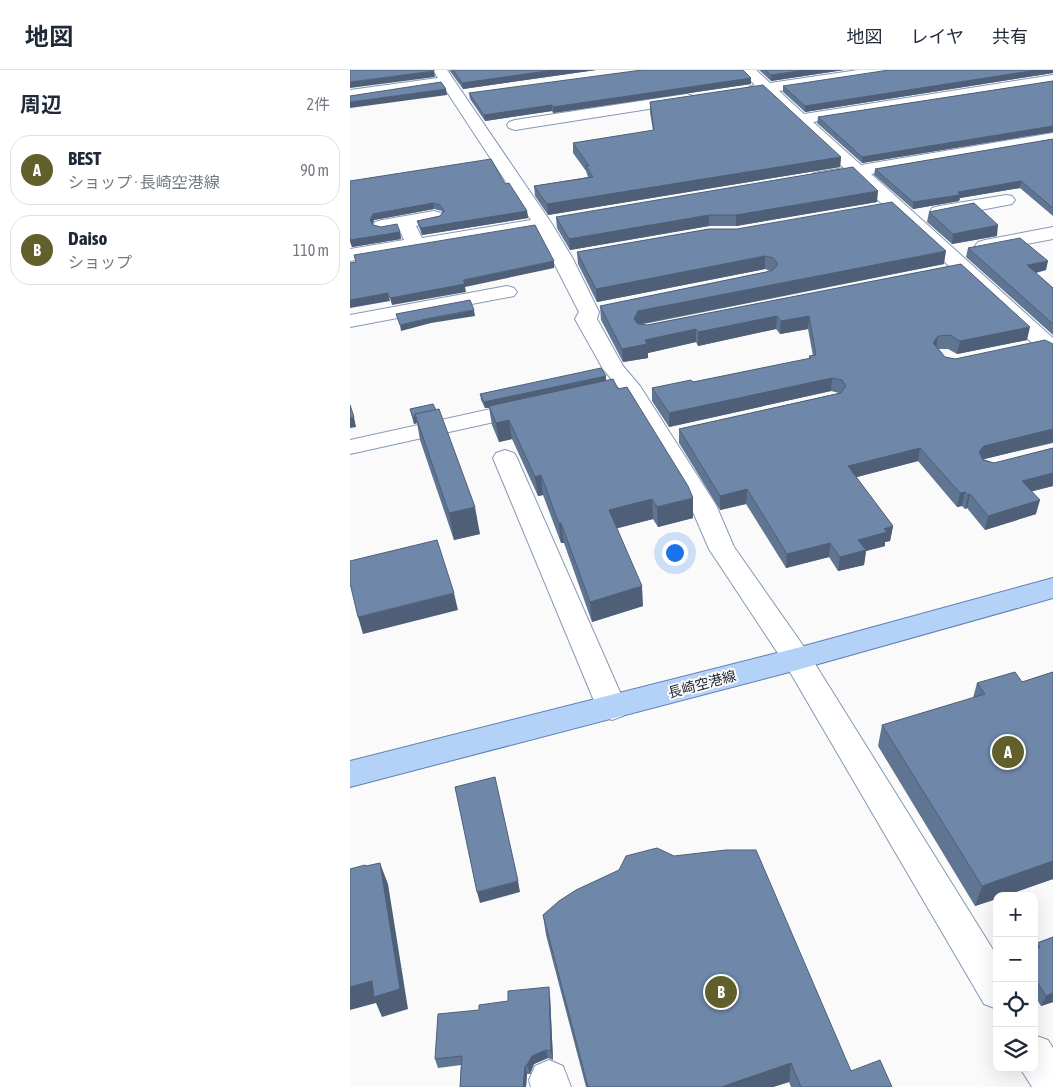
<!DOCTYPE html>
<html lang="ja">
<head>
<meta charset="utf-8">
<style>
	:root { --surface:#fff; --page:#f6f6f7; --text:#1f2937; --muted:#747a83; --line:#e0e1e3; --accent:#615f2b }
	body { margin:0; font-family:"Asap Condensed","Noto Sans JP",sans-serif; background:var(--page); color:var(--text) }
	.controls { position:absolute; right:15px; bottom:15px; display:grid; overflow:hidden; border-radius:10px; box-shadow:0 5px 20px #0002 }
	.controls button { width:45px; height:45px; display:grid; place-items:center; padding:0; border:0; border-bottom:1px solid var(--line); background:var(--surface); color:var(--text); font:25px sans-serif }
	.you { position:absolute; left:324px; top:482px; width:18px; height:18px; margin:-12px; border:4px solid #fff; border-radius:50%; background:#1a73e8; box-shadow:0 0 0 8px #1a73e833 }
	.badge { display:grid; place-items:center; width:32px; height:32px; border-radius:50%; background:var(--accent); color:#fff; font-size:16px; font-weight:700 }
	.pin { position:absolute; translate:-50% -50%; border:2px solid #fff; box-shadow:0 1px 5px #0006 }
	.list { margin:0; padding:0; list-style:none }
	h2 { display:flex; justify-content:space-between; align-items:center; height:65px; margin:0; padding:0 20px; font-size:21px }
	h2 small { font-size:16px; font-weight:400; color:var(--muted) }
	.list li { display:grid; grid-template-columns:32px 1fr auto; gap:15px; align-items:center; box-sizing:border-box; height:70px; margin:0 10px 10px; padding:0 10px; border:1px solid var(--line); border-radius:20px }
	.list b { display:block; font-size:19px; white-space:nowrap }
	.list p { margin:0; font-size:16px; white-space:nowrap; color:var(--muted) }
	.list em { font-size:16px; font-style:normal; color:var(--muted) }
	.icon { flex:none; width:28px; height:28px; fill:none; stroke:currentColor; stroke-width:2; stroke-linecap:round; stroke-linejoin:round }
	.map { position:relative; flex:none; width:703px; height:1017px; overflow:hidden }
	header { display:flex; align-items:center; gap:30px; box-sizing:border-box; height:70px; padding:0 25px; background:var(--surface); border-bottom:1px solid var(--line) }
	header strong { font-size:24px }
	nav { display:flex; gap:28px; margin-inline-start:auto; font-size:18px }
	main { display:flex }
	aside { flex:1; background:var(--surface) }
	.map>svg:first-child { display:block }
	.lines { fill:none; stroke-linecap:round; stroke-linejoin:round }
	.street-casing { stroke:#8499b6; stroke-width:2 }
	.primary-casing { stroke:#5e81af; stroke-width:2 }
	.street { fill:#fff; fill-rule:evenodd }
	.primary { fill:#b4d1f8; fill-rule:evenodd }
	.wall { fill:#5f7592 }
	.shaded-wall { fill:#4e5f77 }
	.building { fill:#6f88aa; stroke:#4e5f77 }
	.labels { text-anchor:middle; stroke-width:4; stroke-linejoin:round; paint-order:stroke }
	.street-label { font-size:14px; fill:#1b232f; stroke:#fafafa }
</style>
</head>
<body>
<header>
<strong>地図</strong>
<nav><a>地図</a><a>レイヤ</a><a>共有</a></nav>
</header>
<main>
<aside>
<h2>周辺<small>2件</small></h2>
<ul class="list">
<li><span class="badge">A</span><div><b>BEST</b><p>ショップ · 長崎空港線</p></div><em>90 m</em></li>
<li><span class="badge">B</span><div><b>Daiso</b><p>ショップ</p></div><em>110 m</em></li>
</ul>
</aside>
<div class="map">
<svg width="703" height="1017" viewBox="0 0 703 1017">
	<rect width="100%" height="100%" fill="#fafafa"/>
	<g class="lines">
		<g class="street-casing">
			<g id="street">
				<path d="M83,0H97L202,154L223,189L249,242L247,249L273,296L290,316L366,435L384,477L457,581L647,886V939L634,934L437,597L359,479L340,435L270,319L253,299L225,249L229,242L187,160L0,191V179L54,170L49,159L32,162L25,160L23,156L25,152L32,150L84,141L91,143L93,147L91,151L66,156L72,168L181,150L93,16L0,30V20L88,8Z"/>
				<path d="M390,0H406L420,13L508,0H545L543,3L538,4L429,21L454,44L703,5V15L463,52L511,95L703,63V73L521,104L703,268V287L695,285L503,107L470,112L464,111L461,107L464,103L494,98L413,23H399L396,20L399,17L405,15Z"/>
				<path d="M337,24L343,26L345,29L343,32L165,60L159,58L157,55L159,52L165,50Z"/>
				<path d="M656,125L662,126L665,130L662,134L589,148L582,146L580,142L582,138L589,136Z"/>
				<path d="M703,157V169L635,182L628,180L625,176L628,172L635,170Z"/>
				<path d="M157,216L164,218L167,222L164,226L0,257V245Z"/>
				<path d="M177,331L185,333L189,338L185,343L0,384V370Z"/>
				<path d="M155,380L164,383L167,388L277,638L273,646L262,650L251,646L247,638L143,388L146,383Z"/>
				<path d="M684,965L698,970L703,978V1017H682L670,998H684Z"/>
				<path d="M199,990L213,996L221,1017H181L179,1010L185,996Z"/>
			</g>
		</g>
		<g class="primary-casing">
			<path id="primary" d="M703,508V528L447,600L0,717V691L447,578Z"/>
		</g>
		<use href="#street" class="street"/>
		<use href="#primary" class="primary"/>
	</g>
	<g class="wall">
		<path d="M99,0H246L113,19Z"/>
		<path d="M409,0H494L421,11Z"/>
		<path d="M703,0V3L455,42L433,22V16Z"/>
		<path d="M401,8V14L203,43L202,41L135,51L120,29L119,23Z"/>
		<path d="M703,11V62L512,93L467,53L468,47Z"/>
		<path d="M300,32L491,87L490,97L198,145L185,126L184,116L238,107L236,101L223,83V73L303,61L300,42Z"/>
		<path d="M703,69V146L670,118L610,128L609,131L563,139L524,105L525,99Z"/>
		<path d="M0,111L155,114L177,141L178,148L72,165L69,157L67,151L90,146L92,143V141L84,139L24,150L23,154V155L50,162L51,169L2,177L0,172Z"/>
		<path d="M527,132L386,156H359L220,180L207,158L206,147Z"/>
		<path d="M579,142L647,166L602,174L577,152Z"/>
		<path d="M359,159L594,194L289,255H297L611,194L677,270L607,284L598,279H589L595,287L605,289L703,274V373L633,389L644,393L703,378V416L682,421L686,444L635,460L617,438L615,439L612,436L607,437L568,391L506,407L543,456L540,471L535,472V476L516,481L514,495L488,501L479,487L436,498L396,434L370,440L329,373V359L489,323L481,321L319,357L302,331V318L343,312L459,289V286H463L458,259L430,264L426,259L348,276L346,272L298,283V288L273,292L251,250L250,236L420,201L415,199L247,232L228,194L227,182Z"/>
		<path d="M618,178L696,200L686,203L703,218V265L616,187Z"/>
		<path d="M256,306V311L268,319L343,448L308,457L303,449L267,458L293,536L242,552L214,473H211L193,425L188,426L162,369L149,372L142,355L139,338H135L131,330L130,324Z"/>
		<path d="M83,334L130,464L104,470L70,370L67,353L64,354L60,339Z"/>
		<path d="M703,602V809L625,836L528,676L532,655L623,628L627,613L672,612Z"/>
		<path d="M269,800L501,1001L542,1017H441L439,1012L423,1017H236L196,865L193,845Z"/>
		<path d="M703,867V932L691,936L684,925V879L687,873Z"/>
		<path d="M200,926L203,990L198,988L184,994L180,1004H177L176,1017H110L111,995L88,998L85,989L129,940L158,931Z"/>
	</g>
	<g class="shaded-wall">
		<path d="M204,0H246L113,19L112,13Z"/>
		<path d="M456,0H494L421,11V5Z"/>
		<path d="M687,0H703V3L455,42V36Z"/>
		<path d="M84,1L85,7L0,18V12Z"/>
		<path d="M401,8V14L203,43V37Z"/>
		<path d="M96,19L97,25L0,38V32Z"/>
		<path d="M202,35V41L135,51L134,45Z"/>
		<path d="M703,56V62L512,93V87Z"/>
		<path d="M491,87L490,97L198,145L197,134Z"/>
		<path d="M671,111L670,118L610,128L609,131L563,139V132L608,122Z"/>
		<path d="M528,121L527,132L386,156V145Z"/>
		<path d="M83,133L84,139L24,150L21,157L20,150L23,144Z"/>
		<path d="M177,141L178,148L72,165L71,158Z"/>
		<path d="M359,145V156L220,180L219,169Z"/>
		<path d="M648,155L647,166L602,174L603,164Z"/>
		<path d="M50,162L51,169L2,177L0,170Z"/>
		<path d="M596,181L594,194L289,254L284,262V249L288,241Z"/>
		<path d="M415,186V199L247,232L246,219Z"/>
		<path d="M204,191V198L115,217L116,222L42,235L40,228L113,210Z"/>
		<path d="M698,191L696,200L675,205L677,195Z"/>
		<path d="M38,223L40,231L0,238V230Z"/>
		<path d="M124,240L125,246L81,253L51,261L50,255L80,248Z"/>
		<path d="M427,246L426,259L348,276V262Z"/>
		<path d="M459,246L458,259L430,264L431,251Z"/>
		<path d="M680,257L677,270L607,284L610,271Z"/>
		<path d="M346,259V272L298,283V288L273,292L272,279L295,270Z"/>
		<path d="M588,266L586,279L583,273Z"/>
		<path d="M256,306V312L135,338L134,332Z"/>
		<path d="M482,308L481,321L319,357V343Z"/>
		<path d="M4,347L6,357L0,358V348Z"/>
		<path d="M65,347L67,353L64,354L63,348Z"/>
		<path d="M159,350L162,369L149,372L146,353Z"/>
		<path d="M703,359V372L631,390L629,382L634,376Z"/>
		<path d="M570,378L568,391L496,410L498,396Z"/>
		<path d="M703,403V416L668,425L672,411Z"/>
		<path d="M191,405L193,425L188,426L185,407Z"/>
		<path d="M397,419L396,434L370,440V426Z"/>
		<path d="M615,422L612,436L607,437L610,423Z"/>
		<path d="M620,424L617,438L615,439L618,425Z"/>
		<path d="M343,428V448L308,457L307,437Z"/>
		<path d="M302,429L303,449L261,460L259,440Z"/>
		<path d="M690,430L686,444L635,460L638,446Z"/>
		<path d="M125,437L130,464L104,470L99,443Z"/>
		<path d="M211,453L214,473H211L209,454Z"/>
		<path d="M543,456L540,471L535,472V476L516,481L514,495L488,501L490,487L508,470L534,459Z"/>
		<path d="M480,473L479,487L436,498L437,484Z"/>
		<path d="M292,516L293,536L242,552L240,532Z"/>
		<path d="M104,523L108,540L13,564L8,547Z"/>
		<path d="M703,791V809L655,826H647V829L625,836L632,816Z"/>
		<path d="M30,793L38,814L58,939L32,947L26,933L0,940V917Z"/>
		<path d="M168,811L170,822L130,833L127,822Z"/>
		<path d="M199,917L200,926L203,990L201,981Z"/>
		<path d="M703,923V932L691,936L696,926Z"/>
		<path d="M196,980L198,988L184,994L180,1004L177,995L182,986Z"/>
		<path d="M441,993L439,1012L423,1017H371Z"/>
		<path d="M175,996L177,1004L176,1017H173Z"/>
	</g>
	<g class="building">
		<path d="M0,0H84V1L0,12Z"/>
		<path d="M103,0H204L112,13Z"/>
		<path d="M292,0H393L401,8L203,37L202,35L134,45L119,23Z"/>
		<path d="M415,0H456L421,5Z"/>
		<path d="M539,0H687L455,36L433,16Z"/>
		<path d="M703,11V56L512,87L468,47Z"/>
		<path d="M91,12L96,19L0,32V26Z"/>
		<path d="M413,15L491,87L197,134L184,116L243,107L236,96H239L223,73L304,60L300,32Z"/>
		<path d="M703,69V138L671,111L608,122L610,125L563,132L525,99Z"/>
		<path d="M141,89L155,114L159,113L177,141L71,158L67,151L90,146L94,141L90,135L83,133L23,144L20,150L23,155L31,157L47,154L50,162L0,170V111Z"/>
		<path d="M503,97L528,121L386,145H359L219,169L206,147Z"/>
		<path d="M542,132L596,181L288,241L284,249L288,254L297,255L611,194L680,257L610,271L600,265L588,266L583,273L595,287L605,289L695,270L703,274V359L634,376L629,382L633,390L644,393L703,378V403L672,411L690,430L638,446L620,424L618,425L615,422L610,423L570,378L498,396L543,456L534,459L537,462L508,470L516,480L490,487L480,473L437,484L397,419L370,426L329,359L491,323L496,316L492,310L482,308L319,343L302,318L341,310L343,312L461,288L459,286L466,285L459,246L431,251L427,246L348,262L346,259L295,270L297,274L272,279L250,236L416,202L423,200L428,194L423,188L415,186L246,219L227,182L359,159H387Z"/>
		<path d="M624,133L648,155L603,164L579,142Z"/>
		<path d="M185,155L204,191L113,210L115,214L40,228L38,223L0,230V193L6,192L4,185Z"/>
		<path d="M670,168L698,191L677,195L703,218V254L618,178Z"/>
		<path d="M120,230L124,240L80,248L50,255L46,244Z"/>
		<path d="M251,298L256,306L134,332L130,324Z"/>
		<path d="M263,309L268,319L277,317L338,416L343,428L307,437L302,429L259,440L292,516L240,532L211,453L209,454L191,405L185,407L159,350L146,353L139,336Z"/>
		<path d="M83,334L86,340L65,344V347L63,348L60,339Z"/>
		<path d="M0,335L4,347L0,348Z"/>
		<path d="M89,339L125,437L99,443L65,344Z"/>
		<path d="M87,470L104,523L8,547L0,513V491Z"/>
		<path d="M665,602L672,612L703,602V791L632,816L532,655L635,624L627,613Z"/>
		<path d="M145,707L168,811L127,822L105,717Z"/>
		<path d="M307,778L324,786L376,780H406L501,1001L530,990L542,1017H451L441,993L371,1017H238L193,845L209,831L226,820L269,800L276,786Z"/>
		<path d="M30,793L50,919L24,927L22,911L0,917V799L15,795L16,796Z"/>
		<path d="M703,867V923L696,926L684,907V879L690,877L687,873Z"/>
		<path d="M199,917L201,981L196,980L182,986L177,995L175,996L173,1017H110L112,986L85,989L88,944L129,940V935L158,931V921Z"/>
	</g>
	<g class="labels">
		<g class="street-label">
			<text transform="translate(352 614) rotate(-15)" y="5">長崎空港線</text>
		</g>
	</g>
</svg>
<div class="controls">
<button>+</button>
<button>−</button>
<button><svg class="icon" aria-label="locate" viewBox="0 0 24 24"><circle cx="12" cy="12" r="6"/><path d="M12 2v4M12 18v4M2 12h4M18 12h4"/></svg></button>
<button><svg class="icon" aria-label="layers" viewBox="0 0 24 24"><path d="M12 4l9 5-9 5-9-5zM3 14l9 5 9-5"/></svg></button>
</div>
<div class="you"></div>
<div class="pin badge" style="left:658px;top:682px">A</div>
<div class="pin badge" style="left:371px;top:922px">B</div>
</div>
</main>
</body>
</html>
